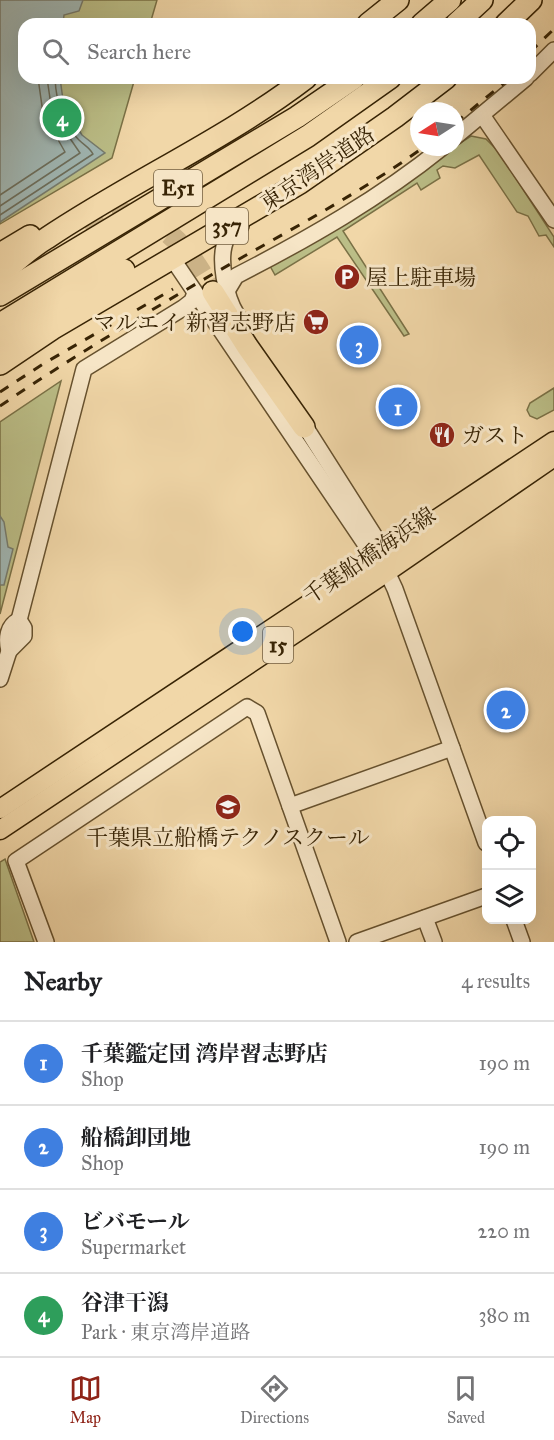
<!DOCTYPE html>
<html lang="en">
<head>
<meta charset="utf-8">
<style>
	:root { --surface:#fff; --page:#f2f2f2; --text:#202124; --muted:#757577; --line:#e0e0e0; --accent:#8f2418 }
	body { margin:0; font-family:"IM FELL Great Primer","Noto Serif JP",serif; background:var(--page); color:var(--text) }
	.controls { position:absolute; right:18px; bottom:18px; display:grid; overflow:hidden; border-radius:12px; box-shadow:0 6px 24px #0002 }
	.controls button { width:54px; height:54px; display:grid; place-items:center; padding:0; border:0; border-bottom:2px solid var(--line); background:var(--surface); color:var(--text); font:30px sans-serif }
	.compass { position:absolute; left:410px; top:102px; width:54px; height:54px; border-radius:50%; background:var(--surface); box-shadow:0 6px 24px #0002; rotate:258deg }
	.you { position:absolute; left:243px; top:632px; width:21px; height:21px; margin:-15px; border:4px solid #fff; border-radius:50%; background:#1a73e8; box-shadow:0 0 0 9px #1a73e833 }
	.badge { display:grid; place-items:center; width:39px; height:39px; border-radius:50%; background:var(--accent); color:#fff; font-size:20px; font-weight:700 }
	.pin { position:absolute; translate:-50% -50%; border:3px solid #fff; box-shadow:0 2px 6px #0006 }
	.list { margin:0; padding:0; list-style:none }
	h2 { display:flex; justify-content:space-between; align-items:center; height:78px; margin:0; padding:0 24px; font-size:26px }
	h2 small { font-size:20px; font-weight:400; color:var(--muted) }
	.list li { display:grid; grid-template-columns:39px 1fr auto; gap:18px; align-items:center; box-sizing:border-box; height:84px; padding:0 24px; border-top:2px solid var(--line) }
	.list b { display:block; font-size:22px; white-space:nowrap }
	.list p { margin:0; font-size:20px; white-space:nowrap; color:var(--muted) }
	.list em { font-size:20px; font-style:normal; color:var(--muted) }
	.icon { flex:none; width:33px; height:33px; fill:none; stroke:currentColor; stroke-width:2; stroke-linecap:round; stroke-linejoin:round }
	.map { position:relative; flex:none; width:554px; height:942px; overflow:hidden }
	.search { position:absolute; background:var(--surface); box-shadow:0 6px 24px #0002; left:18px; right:18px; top:18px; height:66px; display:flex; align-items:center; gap:15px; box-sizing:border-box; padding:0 21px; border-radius:18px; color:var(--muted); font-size:22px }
	.sheet { height:414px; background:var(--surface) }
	nav { display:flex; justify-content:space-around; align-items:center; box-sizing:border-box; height:84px; border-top:2px solid var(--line); background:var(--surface); font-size:16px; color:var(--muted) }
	nav a { display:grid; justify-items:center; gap:3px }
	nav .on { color:var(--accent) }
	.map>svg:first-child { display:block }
	.green { fill:#bbbe87; stroke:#7a7146; stroke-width:1.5 }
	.water { fill:#a0b7b4; stroke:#767c6e; stroke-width:1.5 }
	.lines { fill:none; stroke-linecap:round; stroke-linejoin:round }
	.shore { stroke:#6c6e5c; stroke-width:1.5 }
	.highway-tunnel { stroke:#ccb387; stroke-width:21; stroke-dasharray:21 10; stroke-linecap:butt }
	.minor-casing { stroke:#66512e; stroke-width:18 }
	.major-casing { stroke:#382405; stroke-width:21 }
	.highway-casing { stroke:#382405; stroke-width:24 }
	.minor { stroke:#f6e5c6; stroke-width:15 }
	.major { stroke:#f1d7a8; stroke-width:18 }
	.highway { stroke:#f1d7a8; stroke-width:21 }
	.rail { stroke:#382405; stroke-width:3; stroke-dasharray:10 10; stroke-linecap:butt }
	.labels { text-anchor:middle; stroke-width:6; stroke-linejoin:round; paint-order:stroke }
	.shield { fill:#f6e5c6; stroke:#715e3f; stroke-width:1.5 }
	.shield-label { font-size:21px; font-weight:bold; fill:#382405 }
	.street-label { font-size:22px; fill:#382405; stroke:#f6e5c6 }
	.poi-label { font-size:22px; fill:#382405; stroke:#f6e5c6; text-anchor:start }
</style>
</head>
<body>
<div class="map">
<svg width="554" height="942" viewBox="0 0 554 942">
	<rect width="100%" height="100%" fill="#f1d7a8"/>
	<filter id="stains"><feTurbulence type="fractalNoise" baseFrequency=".00333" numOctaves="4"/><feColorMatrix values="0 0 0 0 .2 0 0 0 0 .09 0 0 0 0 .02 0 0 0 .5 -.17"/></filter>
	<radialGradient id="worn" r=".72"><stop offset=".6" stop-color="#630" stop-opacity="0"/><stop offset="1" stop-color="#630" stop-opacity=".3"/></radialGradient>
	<g class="green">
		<path d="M0,0H157L150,24H24V78H135L112,158L0,224Z"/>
		<path d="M471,136L486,139L498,151L554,237V247L546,235L539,236L528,216L517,212L479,155L455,168L443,166L437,170L440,178L421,190L417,183L343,231L409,334L404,336L337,237L275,275L270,266Z"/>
		<path d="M61,381L0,614V422Z"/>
		<path d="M554,388V410L537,419L530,416L527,410L530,403Z"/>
		<path d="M5,859L34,942H0V862Z"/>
	</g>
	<g class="water">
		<path d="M0,0H83L79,11L64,15L63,24H24V78H60L64,107L82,135L105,153L0,222Z"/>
		<path d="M0,516L4,522L8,547L13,549L4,585H0Z"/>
	</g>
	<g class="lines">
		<g class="shore">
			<path d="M0,195L65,152L43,113L38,78"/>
			<path d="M0,206L80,153L52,112L47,78"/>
			<path d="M0,215L93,154C90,148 84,145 79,140C62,124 56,100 55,78"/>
		</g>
		<path class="highway-tunnel" d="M84,226C93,221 103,215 114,213C123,212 132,214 141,218C177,231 194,260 213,292"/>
		<g class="minor-casing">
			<g id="minor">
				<path d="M530,74L554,50"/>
				<path d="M482,115L554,220"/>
				<path d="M455,137L526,78"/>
				<path d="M172,258L376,560L387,572L395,589L486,843"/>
				<path d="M227,291L236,276C308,239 380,198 443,147"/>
				<path d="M237,315C226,298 217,257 227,238C230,232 236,229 241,226"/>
				<path d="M301,420L386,554V563"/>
				<path d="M19,620L84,369L183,308L192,301L195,293"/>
				<path d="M19,620L24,628V636L9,651C6,639 7,626 19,620Z"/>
				<path d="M0,679L9,651"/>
				<path d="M290,806L452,748"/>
				<path d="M425,918L434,942"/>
				<path d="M514,920L522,942"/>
				<path d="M46,942L16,861L247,707L257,713L338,942"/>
				<path d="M357,942L486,896"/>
			</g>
		</g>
		<g class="major-casing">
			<g id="major">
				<path d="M0,809L554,441"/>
				<path d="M0,830L387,572L554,457"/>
			</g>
		</g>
		<g class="highway-casing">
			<g id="highway">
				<path d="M368,24L398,0"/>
				<path d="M422,24L450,0"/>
				<path d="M456,24L482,0"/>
				<path d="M506,24L531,0"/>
				<path d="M0,254L30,236"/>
				<path d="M0,275C15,262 30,248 47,238C132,181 225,140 306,78"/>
				<path d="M213,292L247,346L304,427"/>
				<path d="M0,295L297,117L354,78"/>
				<path d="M0,324L308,136L390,78"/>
				<path d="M0,343L124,270"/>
				<path d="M0,364L52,329L300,183L395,117L446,78"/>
			</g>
		</g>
		<use href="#minor" class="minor"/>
		<use href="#major" class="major"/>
		<use href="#highway" class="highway"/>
		<g class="rail">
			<path d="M530,52L554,29"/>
			<path d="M455,123L510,78"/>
			<path d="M0,392L43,364L173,289"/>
			<path d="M0,406C69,359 141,316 213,274C284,233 357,195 424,147"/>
		</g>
	</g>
	<defs>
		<g id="parking-disc" transform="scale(1.35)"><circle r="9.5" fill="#8f2418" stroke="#f6e5c6"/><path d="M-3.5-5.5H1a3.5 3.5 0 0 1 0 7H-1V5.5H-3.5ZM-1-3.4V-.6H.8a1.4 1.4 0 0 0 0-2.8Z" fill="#fff"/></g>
		<g id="supermarket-disc" transform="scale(1.35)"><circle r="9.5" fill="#8f2418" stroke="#f6e5c6"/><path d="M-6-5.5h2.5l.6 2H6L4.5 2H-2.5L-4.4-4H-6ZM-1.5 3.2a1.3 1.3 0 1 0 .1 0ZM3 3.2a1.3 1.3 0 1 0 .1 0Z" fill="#fff"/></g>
		<g id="restaurant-disc" transform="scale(1.35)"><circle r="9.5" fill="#8f2418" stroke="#f6e5c6"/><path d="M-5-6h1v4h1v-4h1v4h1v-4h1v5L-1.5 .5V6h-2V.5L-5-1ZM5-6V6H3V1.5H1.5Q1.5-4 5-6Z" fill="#fff"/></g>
		<g id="university-disc" transform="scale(1.35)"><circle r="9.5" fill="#8f2418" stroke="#f6e5c6"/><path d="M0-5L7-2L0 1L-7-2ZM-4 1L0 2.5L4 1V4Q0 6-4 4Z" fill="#fff"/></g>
	</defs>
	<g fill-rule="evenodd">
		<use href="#parking-disc" x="347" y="277"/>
		<use href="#supermarket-disc" x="316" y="322"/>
		<use href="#restaurant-disc" x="442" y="435"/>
		<use href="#university-disc" x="228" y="807"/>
	</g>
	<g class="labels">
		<g class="shield">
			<rect x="154" y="170" width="48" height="36" rx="4.5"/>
			<rect x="206" y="208" width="42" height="36" rx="4.5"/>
			<rect x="263" y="627" width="30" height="36" rx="4.5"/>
		</g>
		<g class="shield-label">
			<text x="178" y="195">E51</text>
			<text x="227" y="233">357</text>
			<text x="278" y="652">15</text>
		</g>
		<g class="street-label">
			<text transform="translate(317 168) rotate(-34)" y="8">東京湾岸道路</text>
			<text transform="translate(369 555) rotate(-34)" y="8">千葉船橋海浜線</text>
		</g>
		<g class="poi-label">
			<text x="366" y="285">屋上駐車場</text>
			<text x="296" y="330" text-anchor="end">マルエイ 新習志野店</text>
			<text x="462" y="443">ガスト</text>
			<text x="228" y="845" text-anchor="middle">千葉県立船橋テクノスクール</text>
		</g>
	</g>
	<rect width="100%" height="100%" filter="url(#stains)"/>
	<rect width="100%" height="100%" fill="url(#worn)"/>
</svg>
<div class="controls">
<button><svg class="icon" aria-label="locate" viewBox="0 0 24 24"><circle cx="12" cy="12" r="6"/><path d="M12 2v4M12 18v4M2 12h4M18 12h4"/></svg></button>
<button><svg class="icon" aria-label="layers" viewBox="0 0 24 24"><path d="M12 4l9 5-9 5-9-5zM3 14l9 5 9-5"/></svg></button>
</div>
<svg class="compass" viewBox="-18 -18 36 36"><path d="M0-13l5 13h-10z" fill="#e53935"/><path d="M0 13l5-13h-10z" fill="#757577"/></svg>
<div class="you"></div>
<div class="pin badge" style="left:398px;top:407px;background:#3f7fe0">1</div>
<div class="pin badge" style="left:506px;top:710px;background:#3f7fe0">2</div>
<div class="pin badge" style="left:359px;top:345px;background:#3f7fe0">3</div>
<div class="pin badge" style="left:62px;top:118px;background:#2e9e5b">4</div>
<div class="search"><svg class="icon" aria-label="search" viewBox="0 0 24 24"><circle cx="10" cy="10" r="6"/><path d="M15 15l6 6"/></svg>Search here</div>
</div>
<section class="sheet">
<h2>Nearby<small>4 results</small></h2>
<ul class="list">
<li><span class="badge" style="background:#3f7fe0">1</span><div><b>千葉鑑定団 湾岸習志野店</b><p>Shop</p></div><em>190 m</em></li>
<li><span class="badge" style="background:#3f7fe0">2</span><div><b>船橋卸団地</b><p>Shop</p></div><em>190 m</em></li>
<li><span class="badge" style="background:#3f7fe0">3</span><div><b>ビバモール</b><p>Supermarket</p></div><em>220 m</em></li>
<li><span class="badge" style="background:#2e9e5b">4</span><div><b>谷津干潟</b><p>Park · 東京湾岸道路</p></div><em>380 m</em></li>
</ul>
</section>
<nav>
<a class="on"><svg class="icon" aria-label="map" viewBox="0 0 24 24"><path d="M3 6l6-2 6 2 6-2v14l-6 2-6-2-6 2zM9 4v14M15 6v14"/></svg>Map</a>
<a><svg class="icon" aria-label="directions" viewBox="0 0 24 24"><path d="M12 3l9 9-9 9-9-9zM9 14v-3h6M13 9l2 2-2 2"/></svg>Directions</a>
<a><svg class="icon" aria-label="saved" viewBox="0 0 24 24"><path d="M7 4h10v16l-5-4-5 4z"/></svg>Saved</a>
</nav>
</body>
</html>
